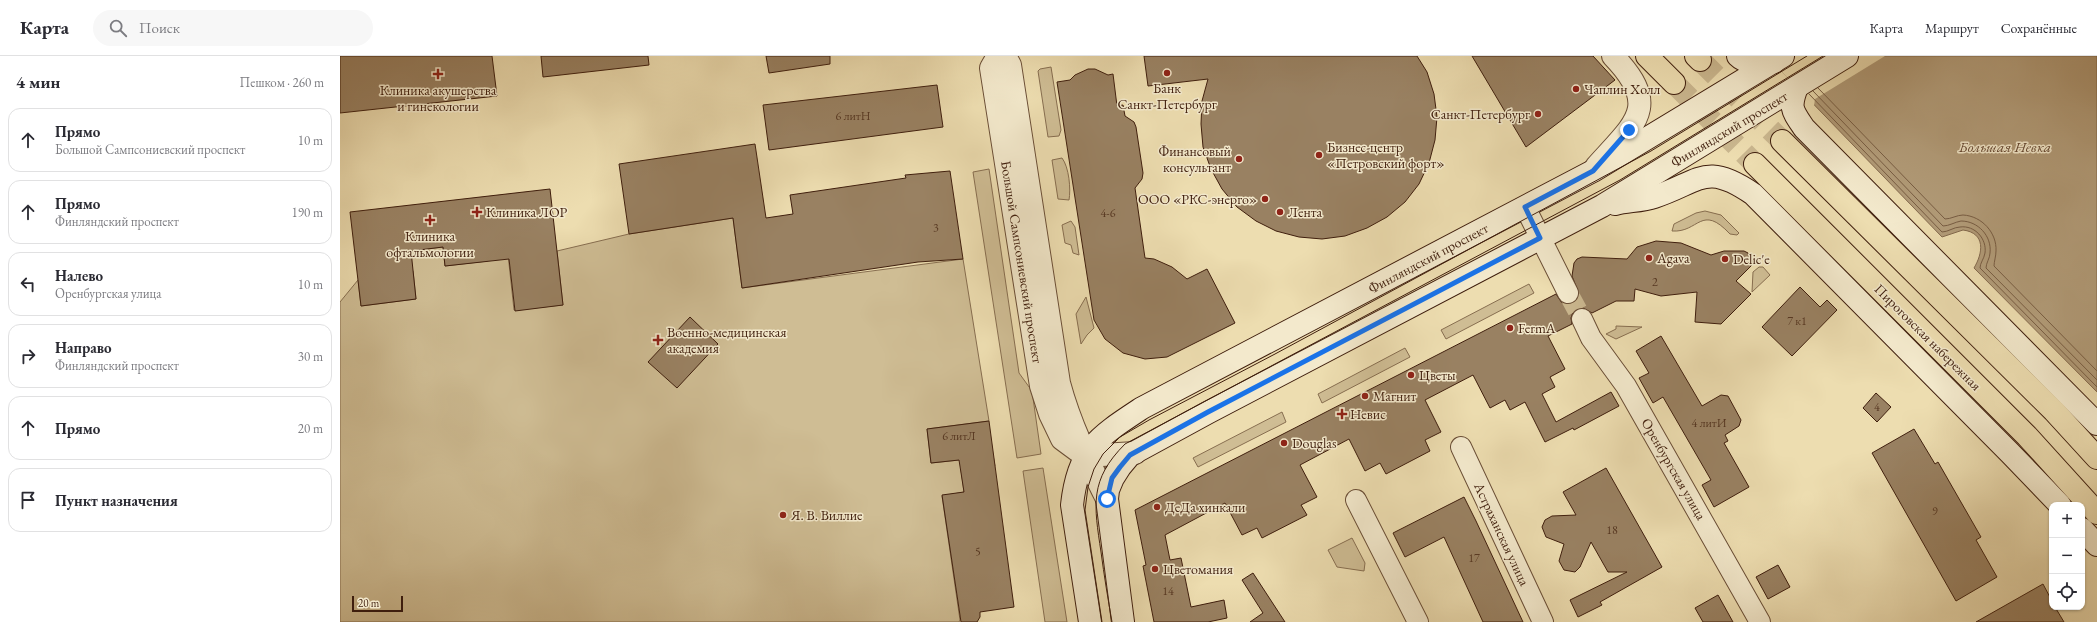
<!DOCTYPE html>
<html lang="ru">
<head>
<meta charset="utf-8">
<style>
	:root { --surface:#fff; --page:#f7f7f7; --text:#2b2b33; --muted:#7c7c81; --line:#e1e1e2 }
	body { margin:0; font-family:"EB Garamond",serif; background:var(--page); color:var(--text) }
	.controls { position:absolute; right:12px; bottom:12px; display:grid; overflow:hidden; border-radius:8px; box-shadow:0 1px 3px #0004 }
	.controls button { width:36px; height:36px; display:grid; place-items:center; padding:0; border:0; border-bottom:1px solid var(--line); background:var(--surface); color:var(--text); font:20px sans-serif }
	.scale { position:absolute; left:12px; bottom:10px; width:51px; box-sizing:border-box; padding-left:4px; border:2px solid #3f1e0d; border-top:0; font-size:11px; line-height:14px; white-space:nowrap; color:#3f1e0d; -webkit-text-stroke:3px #f3e9cc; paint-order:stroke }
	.stop { position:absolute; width:12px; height:12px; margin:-9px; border:3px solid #1a73e8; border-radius:50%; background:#fff }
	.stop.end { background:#1a73e8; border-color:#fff; box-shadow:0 1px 4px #0008 }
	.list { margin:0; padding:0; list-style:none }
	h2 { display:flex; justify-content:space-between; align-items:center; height:52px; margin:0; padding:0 16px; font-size:17px }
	h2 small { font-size:13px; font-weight:400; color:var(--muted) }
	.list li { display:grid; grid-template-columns:26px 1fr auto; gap:12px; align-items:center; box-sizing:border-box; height:64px; margin:0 8px 8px; padding:0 8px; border:1px solid var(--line); border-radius:12px }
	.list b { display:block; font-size:15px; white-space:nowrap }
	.list p { margin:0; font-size:13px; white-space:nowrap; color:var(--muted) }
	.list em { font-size:13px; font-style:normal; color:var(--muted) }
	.icon { flex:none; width:22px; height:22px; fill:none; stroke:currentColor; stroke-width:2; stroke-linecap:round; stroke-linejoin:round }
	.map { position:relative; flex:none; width:1757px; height:566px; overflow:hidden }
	header { display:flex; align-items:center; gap:24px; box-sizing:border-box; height:56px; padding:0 20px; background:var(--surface); border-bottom:1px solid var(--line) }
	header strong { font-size:19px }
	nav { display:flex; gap:22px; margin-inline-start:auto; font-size:14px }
	.search { width:280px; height:36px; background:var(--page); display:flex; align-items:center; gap:10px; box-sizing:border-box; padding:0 14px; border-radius:22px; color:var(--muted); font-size:15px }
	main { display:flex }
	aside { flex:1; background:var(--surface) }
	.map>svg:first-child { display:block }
	.green { fill:#cfbd94; stroke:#876e50 }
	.water { fill:#b29c79; stroke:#846a4e }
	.pier { fill:#edddb0 }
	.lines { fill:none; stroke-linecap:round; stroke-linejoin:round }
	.shore { stroke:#785d43; stroke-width:1 }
	.building { fill:#998162; stroke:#3f1e0d }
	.minor-tunnel { stroke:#cab78f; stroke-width:20; stroke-dasharray:20 10; stroke-linecap:butt }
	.primary-tunnel { stroke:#cab78f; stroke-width:22; stroke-dasharray:22 11; stroke-linecap:butt }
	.minor-casing { stroke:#6a4e36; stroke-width:22 }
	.tertiary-casing { stroke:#6a4e36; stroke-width:24 }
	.secondary-casing { stroke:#3f1e0d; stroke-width:24 }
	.primary-casing { stroke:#3f1e0d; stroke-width:24 }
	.minor { stroke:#f3e9cc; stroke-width:20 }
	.tertiary { stroke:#f3e9cc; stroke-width:22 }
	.secondary { stroke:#f3e9cc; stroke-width:22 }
	.primary { stroke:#edddb0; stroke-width:22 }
	.tram { stroke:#3f1e0d; stroke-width:1 }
	.route { stroke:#1a73e8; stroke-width:5 }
	.poi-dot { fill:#8f2418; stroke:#f3e9cc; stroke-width:1.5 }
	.labels { text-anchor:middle; stroke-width:3; stroke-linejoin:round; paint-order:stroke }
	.number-label { font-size:12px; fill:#563722 }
	.poi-label { font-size:14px; fill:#3f1e0d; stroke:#f3e9cc; text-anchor:start }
	.street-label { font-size:14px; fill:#3f1e0d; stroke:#f3e9cc }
	.water-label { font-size:15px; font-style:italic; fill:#674a33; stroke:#f3e9cc }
</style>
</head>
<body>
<header>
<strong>Карта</strong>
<div class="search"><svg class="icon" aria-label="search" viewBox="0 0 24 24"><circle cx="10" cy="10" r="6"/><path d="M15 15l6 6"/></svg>Поиск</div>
<nav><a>Карта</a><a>Маршрут</a><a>Сохранённые</a></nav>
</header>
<main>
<aside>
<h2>4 мин<small>Пешком · 260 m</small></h2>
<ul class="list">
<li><svg class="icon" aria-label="ahead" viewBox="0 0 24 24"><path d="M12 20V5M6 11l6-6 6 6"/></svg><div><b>Прямо</b><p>Большой Сампсониевский проспект</p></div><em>10 m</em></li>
<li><svg class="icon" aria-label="ahead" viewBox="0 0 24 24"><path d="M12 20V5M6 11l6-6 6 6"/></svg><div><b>Прямо</b><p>Финляндский проспект</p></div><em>190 m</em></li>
<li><svg class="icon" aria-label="left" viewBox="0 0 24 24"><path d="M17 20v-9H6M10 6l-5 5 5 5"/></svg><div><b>Налево</b><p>Оренбургская улица</p></div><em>10 m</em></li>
<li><svg class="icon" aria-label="right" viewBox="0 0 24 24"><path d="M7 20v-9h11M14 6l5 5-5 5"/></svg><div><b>Направо</b><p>Финляндский проспект</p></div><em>30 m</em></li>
<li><svg class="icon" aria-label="ahead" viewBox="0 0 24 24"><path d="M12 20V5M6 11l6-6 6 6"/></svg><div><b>Прямо</b></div><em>20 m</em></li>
<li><svg class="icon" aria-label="arrive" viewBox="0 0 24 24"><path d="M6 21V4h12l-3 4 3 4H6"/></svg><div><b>Пункт назначения</b></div></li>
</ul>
</aside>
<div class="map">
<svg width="1757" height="566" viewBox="0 0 1757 566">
	<rect width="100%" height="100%" fill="#edddb0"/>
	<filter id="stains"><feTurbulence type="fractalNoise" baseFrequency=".005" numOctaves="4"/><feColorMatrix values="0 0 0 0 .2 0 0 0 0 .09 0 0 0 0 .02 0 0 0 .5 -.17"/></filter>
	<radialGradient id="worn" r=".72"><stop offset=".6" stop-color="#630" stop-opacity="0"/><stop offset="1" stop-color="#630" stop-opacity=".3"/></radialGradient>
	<g class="green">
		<path d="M711,11L721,74L719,80L708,81L698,15L700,13Z"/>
		<path d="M722,102C729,111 731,133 729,144L718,143L712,104Z"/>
		<path d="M649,113L679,317L692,335L701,398L677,402L633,116Z"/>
		<path d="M1365,155L1381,159L1399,177L1397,179L1390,178C1361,147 1359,177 1332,175L1334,168L1356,157Z"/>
		<path d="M393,162L402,232L623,203L649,365L587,373L591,407L629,403L651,388L655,410L621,414L624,436L602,440L620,564L619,566H0V246L18,224L21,250L76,243L73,215L57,196L103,191L105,210L148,205L166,180L174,254L223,249L217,195L289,178Z"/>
		<path d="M731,165L735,171L739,199L733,197L731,189L725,187L722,169Z"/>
		<path d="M1419,211H1423L1430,219L1412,236L1413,216Z"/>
		<path d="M1189,228L1194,237L1106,283L1101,274Z"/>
		<path d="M746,241L754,272L747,279L741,288L736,258Z"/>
		<path d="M1276,270L1302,271L1276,283L1266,278L1276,273Z"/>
		<path d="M1065,292L1070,301L982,347L978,338Z"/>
		<path d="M942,356L946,366L858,411L853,402Z"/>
		<path d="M703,412L727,566H705L683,415Z"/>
		<path d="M1012,482L1025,507L1024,515L997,511L988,494Z"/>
	</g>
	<path class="water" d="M1427,0H1757V336L1634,212C1643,197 1646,177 1623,174L1602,181Z"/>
	<path class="pier" d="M1427,0H1545L1475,43L1474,50Z"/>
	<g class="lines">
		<g class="shore">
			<path d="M1478,32L1605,163C1611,163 1617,159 1623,159C1642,160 1657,177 1656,195C1656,200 1654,206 1654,210L1757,315"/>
			<path d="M1473,35L1603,170C1609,170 1615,166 1621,165C1638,165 1652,180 1650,197C1650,202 1646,207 1646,212L1757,324"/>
			<path d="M1469,38L1602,176C1608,176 1614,171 1620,171C1635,169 1647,183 1645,197C1644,203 1640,207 1640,212L1757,331"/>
		</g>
	</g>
	<g class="building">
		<path d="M0,0H152L157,40L0,57Z"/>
		<path d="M201,0H308L309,9L203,21Z"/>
		<path d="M426,0H490V8L429,17Z"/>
		<path d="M804,0H1077L1087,16L1094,38L1097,61L1095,84L1089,107L1079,128L1065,146L1047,161L1027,172L1005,180L982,183L959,181L936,175L916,165L897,151L882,133L871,113L863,91L861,68L862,45L868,23L808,30Z"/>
		<path d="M1132,0H1253L1275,24L1186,91Z"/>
		<path d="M748,13H755L768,19L773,18L777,50L783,49L785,60L794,66L796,71L803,117L802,123L795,132L805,202L814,203L832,211L847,223L867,213L895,267L827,301L805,303L783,297L765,283L754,264L717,26L730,24L735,19Z"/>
		<path d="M597,29L603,71L429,94L423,49Z"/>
		<path d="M415,88L426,162L453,158L450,139L566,122L565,119L610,115L623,203L578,206L402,232L393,162L289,178L279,108Z"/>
		<path d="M210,133L223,249L175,255L169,203L105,210L103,191L71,195L76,243L21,250L10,156Z"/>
		<path d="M1316,185L1341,187L1371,199L1384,195H1404L1408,197L1413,206L1411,210L1396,225L1411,238L1381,268L1355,266L1357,236L1321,240L1295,233L1294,245H1276L1252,257L1243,252L1233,256L1231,262L1232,268L1208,280L1225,313L1210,321L1215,331L1202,338L1216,366L1271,336L1279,350L1234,374L1233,372L1205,386L1185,346L1170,354L1165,344L1150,352L1133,319L1085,344L1101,376L1085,384L1090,395L1046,418L1040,407L1025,415L1009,383L960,409L977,441L961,449L967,459L922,482L917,472L902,479L885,447L825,479L830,504L841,502L851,551L884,544L887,562L868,566H814L803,510L806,509L795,454L1216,238L1222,247L1228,248L1233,247L1239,238L1232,220L1234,207L1237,203L1242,201L1287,203L1297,191Z"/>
		<path d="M1460,231L1480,251L1487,244L1497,254L1452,300L1422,271Z"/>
		<path d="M350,261L378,288L337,332L308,306Z"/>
		<path d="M1321,280L1362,350L1381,339L1388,340L1401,364L1399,370L1385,379L1388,385L1384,387L1409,431L1374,451L1362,429L1371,424L1323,341L1313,347L1299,322L1309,317L1296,295Z"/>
		<path d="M1536,337L1551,351L1537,366L1523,352Z"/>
		<path d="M649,365L674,551L640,556V561L637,566H621L602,439L624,436L619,404L591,407L587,373Z"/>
		<path d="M1574,373L1595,408L1598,406L1641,481L1636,484L1657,521L1616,545L1532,397Z"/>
		<path d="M1266,412L1322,511L1260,546L1262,549L1238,561L1230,544L1287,516H1268L1251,486L1240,511L1235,516L1224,514L1219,505L1224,488L1206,481L1202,471L1205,464L1212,460L1236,459L1223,436Z"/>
		<path d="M1124,441L1136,465L1183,566H1143L1104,481L1065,501L1053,477Z"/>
		<path d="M1438,509L1450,531L1428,543L1416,521Z"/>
		<path d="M913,517L945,566H910L923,557L902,524Z"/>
		<path d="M1703,528L1712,545V551H1715L1724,566H1636Z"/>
		<path d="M1378,539L1393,566H1363L1355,552Z"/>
	</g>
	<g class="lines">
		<path class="minor-tunnel" d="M1228,237L1242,263"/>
		<g class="primary-tunnel">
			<path d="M1360,4L1442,85"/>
			<path d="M1334,27L1415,108"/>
		</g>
		<g class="minor-casing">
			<g id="minor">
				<path d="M1185,151L1228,237"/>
				<path d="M1242,263L1251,282L1286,330L1420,566"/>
				<path d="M1121,391L1203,566"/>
				<path d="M1016,444L1078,566"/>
			</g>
		</g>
		<g class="tertiary-casing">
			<g id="tertiary">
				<path d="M658,0L651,12L701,330L710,358L722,383L745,400"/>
				<path d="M665,0L670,9L719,327C730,368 748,405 767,443"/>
				<path d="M1256,111C1295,67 1322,51 1273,0"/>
				<path d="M745,400L795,397"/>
			</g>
		</g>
		<g class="secondary-casing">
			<g id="secondary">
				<path d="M1398,0C1407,9 1422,6 1434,6"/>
				<path d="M1457,31C1449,52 1452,54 1464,72L1757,368"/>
				<path d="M1275,148C1287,145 1302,145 1314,141C1360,126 1365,105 1413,138L1670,397L1720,449"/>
				<path d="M1742,473L1757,489"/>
				<path d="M750,566L732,449C738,393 758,381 802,352L1253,115L1443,0"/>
				<path d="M783,566L767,443L768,434L773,422L780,411L790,399L869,356L1262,150L1507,0"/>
			</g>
		</g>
		<g class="primary-casing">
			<g id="primary">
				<path d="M1307,0L1334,27"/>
				<path d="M1356,0L1360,4"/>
				<path d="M1442,85L1714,355L1757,402"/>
				<path d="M1415,108L1687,380L1757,457"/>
			</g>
		</g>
		<use href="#minor" class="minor"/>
		<use href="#tertiary" class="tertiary"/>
		<use href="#secondary" class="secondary"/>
		<use href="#primary" class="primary"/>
		<g class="tram">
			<path d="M762,566L745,454L748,431L754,413L763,398L780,381L809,364L935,298L1311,95L1467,0"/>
			<path d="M772,566C768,543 764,519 761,496C754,449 749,424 785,388L1280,124L1483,0"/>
		</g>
	</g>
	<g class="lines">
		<path class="route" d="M767,443L772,422L780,411L790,399L868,356L1200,182L1185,151L1253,115L1289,74"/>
	</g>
	<g class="poi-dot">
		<circle cx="827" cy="17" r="4"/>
		<path d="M96 12h4v4h4v4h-4v4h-4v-4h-4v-4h4z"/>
		<circle cx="1236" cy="33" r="4"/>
		<circle cx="1198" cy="58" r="4"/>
		<circle cx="979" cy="99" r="4"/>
		<circle cx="899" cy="103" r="4"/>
		<circle cx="925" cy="143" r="4"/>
		<path d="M135 150h4v4h4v4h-4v4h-4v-4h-4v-4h4z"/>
		<circle cx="940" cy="156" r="4"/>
		<path d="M88 158h4v4h4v4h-4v4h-4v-4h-4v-4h4z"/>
		<circle cx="1309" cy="202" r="4"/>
		<circle cx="1385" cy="203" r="4"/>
		<circle cx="1170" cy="272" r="4"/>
		<path d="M316 278h4v4h4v4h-4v4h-4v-4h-4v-4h4z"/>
		<circle cx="1071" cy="319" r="4"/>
		<circle cx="1025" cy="340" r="4"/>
		<path d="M1000 352h4v4h4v4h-4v4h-4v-4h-4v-4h4z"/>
		<circle cx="944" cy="387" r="4"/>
		<circle cx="817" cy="451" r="4"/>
		<circle cx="443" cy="459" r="4"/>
		<circle cx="815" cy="513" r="4"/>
	</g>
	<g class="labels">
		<g class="number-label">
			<text x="513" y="64">6 литН</text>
			<text x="768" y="161">4-6</text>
			<text x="596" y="176">3</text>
			<text x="1315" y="230">2</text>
			<text x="1457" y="269">7 к1</text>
			<text x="1537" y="355">4</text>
			<text x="1369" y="371">4 литИ</text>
			<text x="619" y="384">6 литЛ</text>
			<text x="1595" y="459">9</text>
			<text x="1272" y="478">18</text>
			<text x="638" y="499">5</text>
			<text x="1134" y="506">17</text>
			<text x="828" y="539">14</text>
		</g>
		<g class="poi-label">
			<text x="827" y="37" text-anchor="middle">Банк<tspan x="827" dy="16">Санкт-Петербург</tspan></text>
			<text x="1244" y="38">Чаплин Холл</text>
			<text x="98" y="39" text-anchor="middle">Клиника акушерства<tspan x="98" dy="16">и гинекологии</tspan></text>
			<text x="1190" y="63" text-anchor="end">Санкт-Петербург</text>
			<text x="987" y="96">Бизнес-центр<tspan x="987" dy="16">«Петровский форт»</tspan></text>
			<text x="891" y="100" text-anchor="end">Финансовый<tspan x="891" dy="16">консультант</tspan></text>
			<text x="917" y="148" text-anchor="end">ООО «РКС-энерго»</text>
			<text x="146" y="161">Клиника ЛОР</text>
			<text x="948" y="161">Лента</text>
			<text x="90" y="185" text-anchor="middle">Клиника<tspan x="90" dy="16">офтальмологии</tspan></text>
			<text x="1317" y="207">Agava</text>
			<text x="1393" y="208">Delic'e</text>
			<text x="1178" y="277">FermA</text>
			<text x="327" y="281">Военно-медицинская<tspan x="327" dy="16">академия</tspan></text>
			<text x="1079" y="324">Цветы</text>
			<text x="1033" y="345">Магнит</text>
			<text x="1010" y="363">Невис</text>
			<text x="952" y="392">Douglas</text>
			<text x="825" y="456">ДеДа хинкали</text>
			<text x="451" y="464">Я. В. Виллие</text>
			<text x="823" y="518">Цветомания</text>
		</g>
		<g class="street-label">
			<text transform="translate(1389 73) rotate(-31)" y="5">Финляндский проспект</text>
			<text transform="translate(1088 202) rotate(-28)" y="5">Финляндский проспект</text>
			<text transform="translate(682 206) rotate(81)" y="5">Большой Сампсониевский проспект</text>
			<text transform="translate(1588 281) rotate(45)" y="5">Пироговская набережная</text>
			<text transform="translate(1334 413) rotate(60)" y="5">Оренбургская улица</text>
			<text transform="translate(1162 478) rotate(65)" y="5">Астраханская улица</text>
		</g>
		<g class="water-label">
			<text x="1665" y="96">Большая Невка</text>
		</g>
	</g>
	<rect width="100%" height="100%" filter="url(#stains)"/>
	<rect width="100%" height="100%" fill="url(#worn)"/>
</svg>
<div class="controls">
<button>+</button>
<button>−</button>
<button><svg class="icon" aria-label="locate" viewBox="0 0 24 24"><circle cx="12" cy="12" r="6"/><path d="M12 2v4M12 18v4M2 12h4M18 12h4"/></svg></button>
</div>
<div class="scale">20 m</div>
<div class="stop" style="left:767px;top:443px"></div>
<div class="stop end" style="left:1289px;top:74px"></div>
</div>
</main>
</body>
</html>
